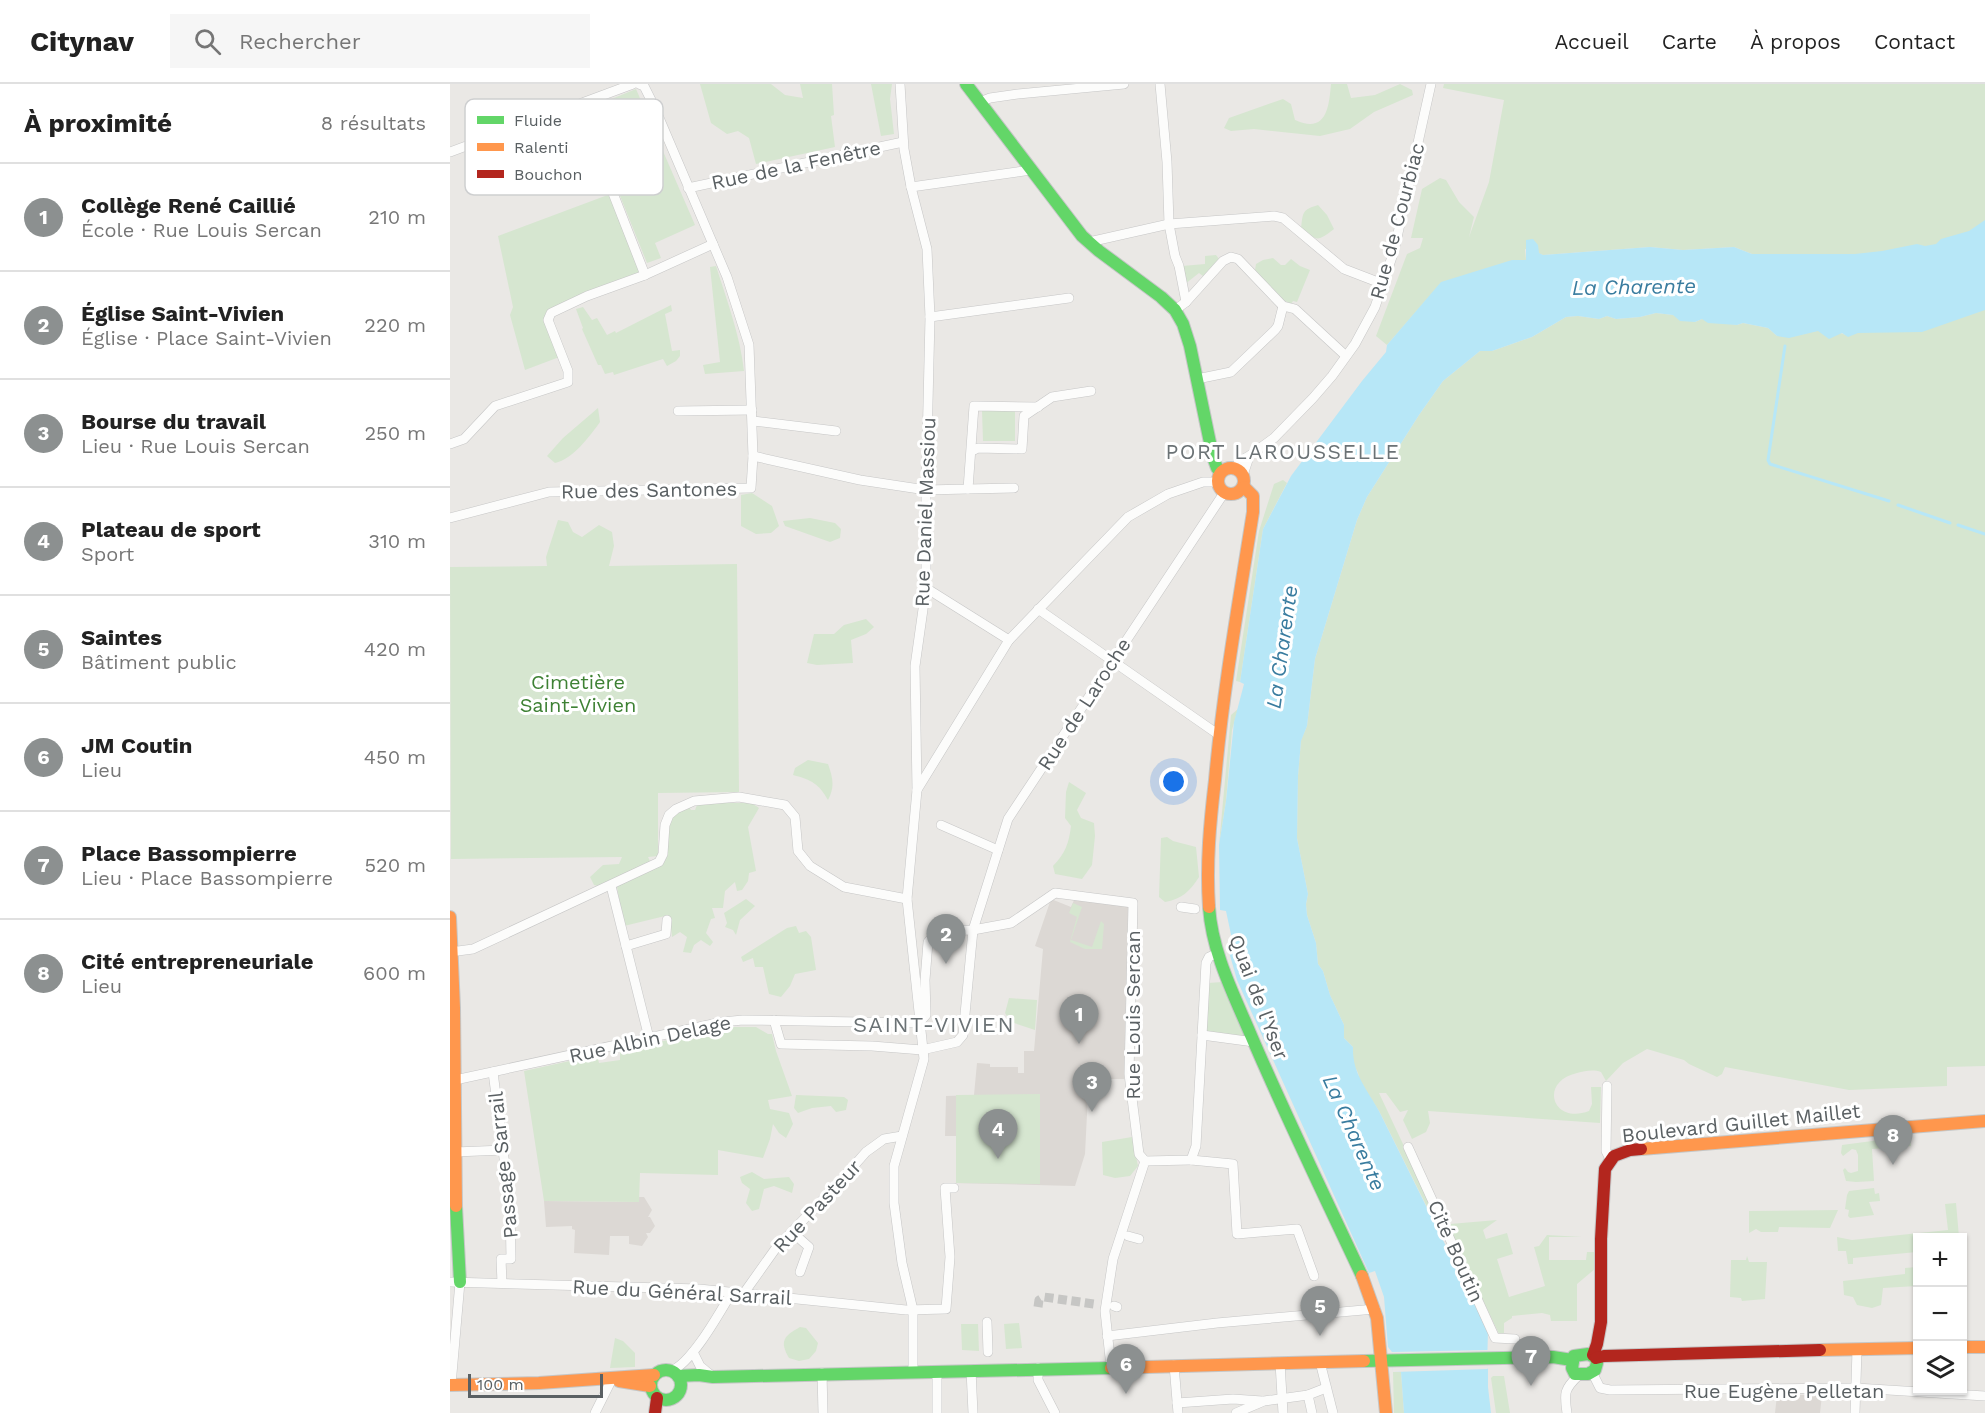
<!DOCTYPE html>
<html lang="fr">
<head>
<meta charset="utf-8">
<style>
	:root { --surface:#fff; --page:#f6f6f6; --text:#222; --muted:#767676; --line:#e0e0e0; --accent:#8c9090 }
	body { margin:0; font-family:"Work Sans",sans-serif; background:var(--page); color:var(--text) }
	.controls { position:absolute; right:18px; bottom:18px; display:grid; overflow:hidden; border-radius:0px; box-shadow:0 2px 4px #0004 }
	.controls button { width:54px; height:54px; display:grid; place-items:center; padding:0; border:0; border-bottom:2px solid var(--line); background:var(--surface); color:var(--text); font:30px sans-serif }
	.scale { position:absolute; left:18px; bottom:15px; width:135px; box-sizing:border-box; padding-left:6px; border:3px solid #5a6063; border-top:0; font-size:16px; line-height:21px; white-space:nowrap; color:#5a6063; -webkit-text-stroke:4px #fff; paint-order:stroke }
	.you { position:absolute; left:724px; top:698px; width:21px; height:21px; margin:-15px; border:4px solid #fff; border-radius:50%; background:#1a73e8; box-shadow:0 0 0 9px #1a73e833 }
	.badge { display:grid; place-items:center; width:39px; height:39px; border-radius:50%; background:var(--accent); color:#fff; font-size:20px; font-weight:700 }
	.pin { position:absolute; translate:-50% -50px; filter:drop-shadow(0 2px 3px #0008) }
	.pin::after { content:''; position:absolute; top:32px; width:21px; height:18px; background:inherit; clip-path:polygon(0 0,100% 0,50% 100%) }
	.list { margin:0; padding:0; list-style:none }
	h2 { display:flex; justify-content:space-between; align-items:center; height:78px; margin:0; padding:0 24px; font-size:26px }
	h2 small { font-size:20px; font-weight:400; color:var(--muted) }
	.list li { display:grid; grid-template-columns:39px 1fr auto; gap:18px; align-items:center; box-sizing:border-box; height:108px; padding:0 24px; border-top:2px solid var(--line) }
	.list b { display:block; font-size:22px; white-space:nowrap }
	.list p { margin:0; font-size:20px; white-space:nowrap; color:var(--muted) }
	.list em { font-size:20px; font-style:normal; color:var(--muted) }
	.icon { flex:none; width:33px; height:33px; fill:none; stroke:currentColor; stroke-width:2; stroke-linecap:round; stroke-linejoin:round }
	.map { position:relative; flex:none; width:1535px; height:1329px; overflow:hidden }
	header { display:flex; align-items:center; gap:36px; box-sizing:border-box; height:84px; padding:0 30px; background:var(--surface); border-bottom:2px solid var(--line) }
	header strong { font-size:28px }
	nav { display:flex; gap:33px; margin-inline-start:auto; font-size:21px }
	.search { width:420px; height:54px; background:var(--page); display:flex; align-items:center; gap:15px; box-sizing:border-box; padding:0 21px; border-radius:0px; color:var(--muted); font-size:22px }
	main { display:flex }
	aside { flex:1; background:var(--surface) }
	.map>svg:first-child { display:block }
	.education { fill:#dcd8d4 }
	.green { fill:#d6e6d0 }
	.water { fill:#b7e7f7 }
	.pier { fill:#eae8e5 }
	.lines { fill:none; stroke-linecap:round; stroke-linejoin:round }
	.stream { stroke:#b7e7f7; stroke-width:3 }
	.street-tunnel { stroke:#c6c6c4; stroke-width:9; stroke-dasharray:9 4.5; stroke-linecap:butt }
	.street-casing { stroke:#c6c6c6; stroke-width:10 }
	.fast-casing { stroke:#c5c6c6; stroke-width:14 }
	.slow-casing { stroke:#c5c6c6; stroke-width:14 }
	.jam-casing { stroke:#c5c6c6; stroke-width:14 }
	.street { stroke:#fcfcfb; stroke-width:9 }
	.fast { stroke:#63d668; stroke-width:12 }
	.slow { stroke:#ff974d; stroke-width:12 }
	.jam { stroke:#b3261e; stroke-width:12 }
	.labels { text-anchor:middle; stroke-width:6; stroke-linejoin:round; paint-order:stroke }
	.street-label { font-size:20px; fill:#5a6063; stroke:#fff }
	.park-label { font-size:20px; fill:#3e8134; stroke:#fff }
	.water-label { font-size:21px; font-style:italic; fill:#397c9f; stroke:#fff }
	.neighbourhood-label { font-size:21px; letter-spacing:1.5px; fill:#6b7275; stroke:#fff }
	.quarter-label { font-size:22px; letter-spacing:1.5px; fill:#6b7275; stroke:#fff }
	.key { fill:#fff; stroke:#cecfd0; stroke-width:1.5 }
	.key-label { font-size:16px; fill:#5a6063 }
</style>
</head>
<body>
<header>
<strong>Citynav</strong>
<div class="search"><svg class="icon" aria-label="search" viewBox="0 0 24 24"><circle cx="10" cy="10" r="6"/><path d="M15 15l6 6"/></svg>Rechercher</div>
<nav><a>Accueil</a><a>Carte</a><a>À propos</a><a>Contact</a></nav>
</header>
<main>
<aside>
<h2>À proximité<small>8 résultats</small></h2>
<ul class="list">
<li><span class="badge">1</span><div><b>Collège René Caillié</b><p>École · Rue Louis Sercan</p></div><em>210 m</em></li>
<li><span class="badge">2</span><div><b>Église Saint-Vivien</b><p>Église · Place Saint-Vivien</p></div><em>220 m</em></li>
<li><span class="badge">3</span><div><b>Bourse du travail</b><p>Lieu · Rue Louis Sercan</p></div><em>250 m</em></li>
<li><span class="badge">4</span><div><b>Plateau de sport</b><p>Sport</p></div><em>310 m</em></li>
<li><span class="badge">5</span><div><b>Saintes</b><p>Bâtiment public</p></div><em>420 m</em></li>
<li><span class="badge">6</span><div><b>JM Coutin</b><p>Lieu</p></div><em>450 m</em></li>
<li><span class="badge">7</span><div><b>Place Bassompierre</b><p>Lieu · Place Bassompierre</p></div><em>520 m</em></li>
<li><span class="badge">8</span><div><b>Cité entrepreneuriale</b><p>Lieu</p></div><em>600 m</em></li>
</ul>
</aside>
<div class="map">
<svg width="1535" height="1329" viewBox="0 0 1535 1329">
	<rect width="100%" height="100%" fill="#eae8e5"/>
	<g class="education">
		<path d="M625,814L678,821L674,995H651V1000H648L645,1010H638L635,1070L625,1102L506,1099V1052H495L496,1012L524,1011L527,979L540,980V983H568V989H574V967H584L593,865L585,862L601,815L621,823Z"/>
		<path d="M189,1113H194L202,1126L198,1133H200L205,1142L200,1149H196L198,1153L192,1162L179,1160V1152H160L159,1171L124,1169L125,1146L122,1145V1142L96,1143L94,1117L189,1118Z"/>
		<path d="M1327,1311H1372L1370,1329H1325Z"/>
	</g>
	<g class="green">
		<path d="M250,0H321L335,11L353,14L350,0H382L384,31L381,32L385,63L306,80L299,54L288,47L277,50L261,39Z"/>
		<path d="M421,0H442L440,15L444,50L431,52Z"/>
		<path d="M881,0H897L901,14L925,11L950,0L962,6L963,11L924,28L900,45L870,52L804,45L781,47L774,44L779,34L833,15L841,20L845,36C876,50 879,24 881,0Z"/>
		<path d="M994,0H1535V982L1497,983V1002L1399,1006L1275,983L1272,990L1267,993L1239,980L1234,976L1197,965L1173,979L1156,997L1151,988C1143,985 1135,987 1127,989C1088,998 1103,1041 1139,1027L1142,1020L1141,1003H1151L1150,1039L978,1027L980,1039L976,1048L962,1055L953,1036L958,1026L950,1028L936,1009H929L985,1128L982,1133L929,1027L910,998L908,989L902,977L903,963L894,954V941L880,911L873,887L868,880L866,859L857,831L856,820L858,810L847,754L848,692L851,656L857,642L865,575L907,436L917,413L969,331L993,297L1030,267H1042L1082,253L1116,233L1128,232L1149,235L1157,232L1166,235L1190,233L1206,229L1223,231L1245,238L1252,235L1287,241L1293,239L1318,244L1327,252C1349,250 1377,241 1398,252L1302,170L1284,163L1233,166L1200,163L1093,171L1075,165L1076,176L1062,177L991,199L937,261L926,252L957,170L970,164L973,154H961L972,105L990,94L996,96L1009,118L1024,133L1019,153L1039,98L1054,16L993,4Z"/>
		<path d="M186,5L245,141L205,159L211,174L197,179L158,82L175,32L162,35L132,27Z"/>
		<path d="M163,109L195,191L98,232L112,272L75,286L60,231L63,223L48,152Z"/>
		<path d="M868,121L877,131L884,145C867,158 868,157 851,145C853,128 852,126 868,121Z"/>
		<path d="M766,171L769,175L753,192L749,189L735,200L732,182L755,180V172Z"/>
		<path d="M823,174L831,181H835L841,175L850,182L860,186L847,218L843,217L841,220L833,216L805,186L806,180L813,176Z"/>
		<path d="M266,182C277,217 290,251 294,287L255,290L253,281L270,278L260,183Z"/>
		<path d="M221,221L222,227L215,230L222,267L230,266V272L226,277L217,282L213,275L164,291L163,288L155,290L151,281H148L132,245L133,244L126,225L133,223L142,236L147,234L157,251L165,247L166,249Z"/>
		<path d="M148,324L150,338C139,353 123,375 105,379L97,372L113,354Z"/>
		<path d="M532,327H565V357H533Z"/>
		<path d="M833,396L837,399L813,445L790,598L786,597L809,447L824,400Z"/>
		<path d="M302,409L322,422L329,442L321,449L306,450L291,442V411Z"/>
		<path d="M360,434L385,439L391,445L390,454L380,458L335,442L333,437Z"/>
		<path d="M108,436L118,438L123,448L132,453L149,441L162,448L164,462L159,482L287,480L289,708L208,709V772L198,773L200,777L197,781L153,803L144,801L140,793L153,781L169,780L172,773L1,775L0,483L97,482L96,473Z"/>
		<path d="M416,535L424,543L416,550L401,556L403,579L367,581L357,579L364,550H384L394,541Z"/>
		<path d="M788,625L782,646L776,717L769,761L781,631Z"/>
		<path d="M358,676L378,680C383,694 385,703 378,716C369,700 362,696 343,691L345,684Z"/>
		<path d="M619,698L636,709L627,726L631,734L644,739L645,752L642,781L632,795L605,790L603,782C615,770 619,759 621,742L615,734L616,708Z"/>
		<path d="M267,719H302L309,724L298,743L306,787L299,789L298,797L292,806L287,807L285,798L275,807L273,824H262L265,834L261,835L256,849L263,858L260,862L251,856L244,861L241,869L233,868L237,853L230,848L222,853L221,843L215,832L174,842L167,803L170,799L210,779L219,738L223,732L239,723L241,726H245L247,721Z"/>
		<path d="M717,753L723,757L746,763L749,793C740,807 732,815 715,818L709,813L711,754Z"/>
		<path d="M296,815L305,822L290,836L286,851L283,846L275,843L277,839L274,829Z"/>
		<path d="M623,819L632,823L621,856L642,863L651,837L654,840L652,865H635L620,858L627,833L619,829Z"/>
		<path d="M346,842L349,849L356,847L361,853L366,886L345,890L340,902L331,913L319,910L313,883H305L303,874L293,878L291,873L337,844Z"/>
		<path d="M772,898L796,957L752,951L758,899Z"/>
		<path d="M559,914L587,916L585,946L561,938L555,929Z"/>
		<path d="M279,943H306L318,950H322L326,967L342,1012L318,1016L320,1025L339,1029L343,1040L336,1054L329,1049L323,1040L320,1055L313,1074L268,1066V1091L190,1089L189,1118L94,1117L74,987L147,971L149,979L170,976V968L175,965Z"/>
		<path d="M590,1010V1100L506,1099V1011Z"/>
		<path d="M346,1011L394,1013L398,1016L396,1026L386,1028L381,1022L362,1024L348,1029L344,1024Z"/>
		<path d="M1460,1052L1461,1062L1422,1065L1424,1097L1406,1098L1396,1097L1393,1086L1395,1084L1398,1088L1401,1089L1408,1087V1071L1406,1066L1402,1065L1393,1072L1391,1069L1392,1061Z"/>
		<path d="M682,1053L688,1082L680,1092L665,1094L653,1091L652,1058Z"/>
		<path d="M302,1088L314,1095L339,1093L344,1100L342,1109L324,1102L314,1105L309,1125L302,1127L296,1119L300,1105L292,1099L290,1093Z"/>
		<path d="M1424,1104L1425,1110L1429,1109L1430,1117L1419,1118L1424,1131L1400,1134L1398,1132L1399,1126L1395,1125L1397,1111L1399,1107Z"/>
		<path d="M1506,1119L1509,1153L1468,1154L1467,1168L1403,1174V1180H1398L1396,1167H1388L1387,1153L1402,1156L1498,1146L1495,1120Z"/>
		<path d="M1388,1126L1380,1144L1329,1143L1328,1148H1311L1306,1145L1299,1149V1127Z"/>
		<path d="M1047,1136L1033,1146L1036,1155L1057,1149L1063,1170L1047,1175L1059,1213L1095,1202L1084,1163L1089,1162L1097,1151L1132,1153H1099V1176H1136L1137,1168H1146V1184L1127,1200V1237H1101L1100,1231L1092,1229L1062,1232V1234L1054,1239V1249L1049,1250L1001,1149L1000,1140Z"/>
		<path d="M1297,1172L1299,1178H1317L1315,1215L1292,1217L1291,1214L1280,1213L1281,1176H1296Z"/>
		<path d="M1467,1183V1202L1433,1204L1431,1221L1422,1224L1407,1221L1403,1213L1394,1211L1393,1197L1455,1190V1184Z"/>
		<path d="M569,1239L572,1264L556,1265L554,1240Z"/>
		<path d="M511,1240H528L529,1267L512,1266Z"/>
		<path d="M350,1243L356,1244L368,1259L366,1267L359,1275L349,1277L339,1274C329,1257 334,1252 350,1243Z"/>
		<path d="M165,1254L173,1257L185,1269V1283L160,1284Z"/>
		<path d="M943,1288H951L954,1329H944Z"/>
		<path d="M1043,1292H1054L1060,1329H1046L1041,1294Z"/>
	</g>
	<path class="water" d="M1535,136V226L1472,248L1408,249L1398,253L1392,249L1379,255L1368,247L1339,254L1327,252L1318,244L1293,239L1287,241L1258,239L1252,235L1245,238L1230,237L1223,231L1206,229L1190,233L1166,235L1157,232L1149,235L1128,232L1116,233L1082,253L1042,267H1030L993,297L969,331L917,413L907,436L865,575L857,642L851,657L848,692L847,754L858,810L856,820L857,831L866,859L868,880L873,887L880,911L894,941V954L903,963C902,989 917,1005 929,1027L1038,1247L1037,1284L1038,1285V1303L1041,1329H954L951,1288H943L942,1268L938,1263L934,1213L925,1187L919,1189L787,896L777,861L783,860L776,827L770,826L769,761L776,717L784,638L794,600L790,598L813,445L841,392L912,297L936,268L937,261L991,198L1062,176H1076V156L1083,155L1088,161L1089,169L1093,171L1200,163L1233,166L1284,163L1302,170H1405L1432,167L1467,160L1475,162L1486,160L1491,155L1519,147Z"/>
	<path class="pier" d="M1038,1266L1037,1284L1038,1285L943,1288L942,1268Z"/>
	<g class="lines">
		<g class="stream">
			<path d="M1335,262L1318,376L1320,380L1439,417"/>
			<path d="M1448,421L1500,439"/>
			<path d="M1508,441L1535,450"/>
		</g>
		<path class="street-tunnel" d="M588,1223L589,1216L594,1213L644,1220"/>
		<g class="street-casing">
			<g id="street">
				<path d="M450,0L454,65L461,103L477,165L480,233L476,406V504L465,582L467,706L457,815L474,975L444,1082V1119L452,1179L463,1226V1287"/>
				<path d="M710,0L717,78L719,140L725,172L729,182L736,218"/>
				<path d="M530,18L540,14L568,10L674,0"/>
				<path d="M0,68L183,0"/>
				<path d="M93,97L150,76L195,191"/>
				<path d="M461,103L581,86"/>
				<path d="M238,104L453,58"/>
				<path d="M639,158L719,140L824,132L833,134L894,185L933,200"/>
				<path d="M725,226L736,218L773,177L781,173L788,175L833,222L845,225L896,272"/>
				<path d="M480,233L619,214"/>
				<path d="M747,295L781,288L825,246L828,242L833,222"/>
				<path d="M228,327L302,326"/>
				<path d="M303,337L386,347"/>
				<path d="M0,360L14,355L45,322L118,298V287L98,236L101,229L137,212L195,191L263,160"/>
				<path d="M522,367L528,364L572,365L574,332L602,313L641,307"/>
				<path d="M303,372L410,396L476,406L518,405L524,322L588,323"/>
				<path d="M784,384L792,376L799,372L824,354L863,314L882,292L905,260L925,223L944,167L981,0"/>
				<path d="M793,391L799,373"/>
				<path d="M518,405L564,404"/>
				<path d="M0,434L99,408L301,404L303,372L299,261L277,193L204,22L194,2L189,0"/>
				<path d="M476,504L559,556"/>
				<path d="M588,525L769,651"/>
				<path d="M467,706L559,556L678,433L718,410L753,398H768"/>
				<path d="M491,741L548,766"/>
				<path d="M161,802L199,954"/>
				<path d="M731,823L745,825"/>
				<path d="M176,862L216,850L217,836"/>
				<path d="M0,868L23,865L209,778L213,770L215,741L219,731L226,725L244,717L289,713L335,721L345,733L348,767L360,782L394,803L457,815"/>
				<path d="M324,936L331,960L422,962L472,966L507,958L513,951L523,846L558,735L774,409"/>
				<path d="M469,939L476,931L475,896L478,858L488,847L523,846L561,839L605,809L683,819L679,990L689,1070L695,1077"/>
				<path d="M752,951L804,958"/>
				<path d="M43,988L60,1121L61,1175H51L52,1199"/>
				<path d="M5,996L272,938L293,936L469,939"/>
				<path d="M1157,1002L1156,1067L1160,1075"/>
				<path d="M958,1063L1045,1254L1065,1255"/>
				<path d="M5,1068L54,1066"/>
				<path d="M741,1076L783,1080L787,1150L847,1145L864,1192"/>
				<path d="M342,1148L359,1163L350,1188"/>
				<path d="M678,1152L689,1155"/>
				<path d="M0,1198L249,1205L456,1226L496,1225L500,1173L495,1104H504"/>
				<path d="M294,1209L326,1164L386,1102L416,1068L434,1055L452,1052"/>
				<path d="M664,1222L667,1223"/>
				<path d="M537,1238L538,1268"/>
				<path d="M657,1252L767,1239L925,1225"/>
				<path d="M243,1268L250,1282L262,1292"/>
				<path d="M870,1278L883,1329"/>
				<path d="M830,1279L833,1329"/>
				<path d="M724,1281L728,1329"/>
				<path d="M661,1283L655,1227L663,1175L695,1077L741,1076L746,1062L756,879L759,873L768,869"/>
				<path d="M588,1284V1296L605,1329"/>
				<path d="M521,1286L523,1329"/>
				<path d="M221,1287C242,1279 270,1228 282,1208"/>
				<path d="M487,1287V1329"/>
				<path d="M372,1289L373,1329"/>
				<path d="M1143,1290L1150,1304L1160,1306L1406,1304L1535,1312"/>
				<path d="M1,1301L10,1198"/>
				<path d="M858,1311L862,1329"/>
				<path d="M727,1319L783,1315L812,1317"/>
				<path d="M145,1329L162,1295"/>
				<path d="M786,1329L814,1317L858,1311L876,1304"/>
				<path d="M1117,1329C1114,1309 1114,1305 1129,1291"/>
				<path d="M1405,1329L1407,1266"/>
			</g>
		</g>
		<g class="fast-casing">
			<g id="fast">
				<path d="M516,0L632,152L649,167L711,213L725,226L733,240L740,262L763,373L767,384L771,388"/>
				<path d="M759,823C762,868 783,909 800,949C835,1031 874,1111 912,1192"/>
				<path d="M6,1122L10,1198"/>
				<path d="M1138,1270L1146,1274L1147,1279L1145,1286L1138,1290H1125L1122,1284L1124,1272Z"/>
				<path d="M914,1277L1103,1273L1122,1276"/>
				<circle cx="216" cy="1301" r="15"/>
				<path d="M228,1292L249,1291L263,1293L661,1284"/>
			</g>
		</g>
		<g class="slow-casing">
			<g id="slow">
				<circle cx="781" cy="397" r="13"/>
				<path d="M759,823C756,780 760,738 765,696C773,606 789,517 803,428V412L794,403"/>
				<path d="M0,833L4,924L6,1122"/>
				<path d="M1191,1065L1535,1037"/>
				<path d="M912,1192L927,1234L936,1329"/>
				<path d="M1512,1263H1535"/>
				<path d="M1370,1266L1468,1264"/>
				<path d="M661,1284L914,1277"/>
				<path d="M169,1297L200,1302"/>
				<path d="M0,1301L89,1299L204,1291"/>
			</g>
		</g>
		<g class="jam-casing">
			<g id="jam">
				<path d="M1143,1271L1147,1260L1151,1238V1155L1155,1085L1164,1072L1180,1066L1191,1065"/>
				<path d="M1146,1274L1154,1272L1370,1266"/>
				<path d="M205,1329L207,1314"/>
			</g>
		</g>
		<use href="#street" class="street"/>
		<use href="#fast" class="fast"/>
		<use href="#slow" class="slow"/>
		<use href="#jam" class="jam"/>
	</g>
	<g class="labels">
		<g class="street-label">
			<text transform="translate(346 81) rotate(-12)" y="7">Rue de la Fenêtre</text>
			<text transform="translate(947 137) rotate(-75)" y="7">Rue de Courbiac</text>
			<text transform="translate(199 406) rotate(-1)" y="7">Rue des Santones</text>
			<text transform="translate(475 428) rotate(-88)" y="7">Rue Daniel Massiou</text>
			<text transform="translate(634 620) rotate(-57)" y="7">Rue de Laroche</text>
			<text transform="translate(809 913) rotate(69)" y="7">Quai de l'Yser</text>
			<text transform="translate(683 931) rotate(-90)" y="7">Rue Louis Sercan</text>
			<text transform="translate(200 955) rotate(-12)" y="7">Rue Albin Delage</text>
			<text transform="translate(1291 1039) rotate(-6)" y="7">Boulevard Guillet Maillet</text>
			<text transform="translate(53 1081) rotate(-96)" y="7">Passage Sarrail</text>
			<text transform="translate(367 1122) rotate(-47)" y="7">Rue Pasteur</text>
			<text transform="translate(1006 1167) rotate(66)" y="7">Cité Boutin</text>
			<text transform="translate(232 1208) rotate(3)" y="7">Rue du Général Sarrail</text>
			<text x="1334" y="1314">Rue Eugène Pelletan</text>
		</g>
		<g class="park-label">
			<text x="128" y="605">Cimetière<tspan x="128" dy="23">Saint-Vivien</tspan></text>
		</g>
		<g class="water-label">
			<text transform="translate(1184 203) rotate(-1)" y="7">La Charente</text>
			<text transform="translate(832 563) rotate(-82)" y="7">La Charente</text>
			<text transform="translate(904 1049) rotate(66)" y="7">La Charente</text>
		</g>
		<g class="neighbourhood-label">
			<text x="833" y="375">PORT LAROUSSELLE</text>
		</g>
		<g class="quarter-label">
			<text x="484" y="948">SAINT-VIVIEN</text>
		</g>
	</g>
	<rect x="15" y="15" width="198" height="96" rx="9" class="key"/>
	<rect x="27" y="32" width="27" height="8" fill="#63d668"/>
	<rect x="27" y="59" width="27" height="8" fill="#ff974d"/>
	<rect x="27" y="86" width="27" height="8" fill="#b3261e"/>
	<g class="key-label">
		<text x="64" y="42">Fluide</text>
		<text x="64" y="69">Ralenti</text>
		<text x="64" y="96">Bouchon</text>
	</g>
</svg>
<div class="controls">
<button>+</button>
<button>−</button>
<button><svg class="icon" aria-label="layers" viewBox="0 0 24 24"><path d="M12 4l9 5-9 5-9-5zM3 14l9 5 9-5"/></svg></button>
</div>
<div class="scale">100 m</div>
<div class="you"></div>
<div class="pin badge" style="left:629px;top:960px">1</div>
<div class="pin badge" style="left:496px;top:880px">2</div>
<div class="pin badge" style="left:642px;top:1028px">3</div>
<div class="pin badge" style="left:548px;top:1075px">4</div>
<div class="pin badge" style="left:870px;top:1252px">5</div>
<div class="pin badge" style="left:676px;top:1310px">6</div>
<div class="pin badge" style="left:1081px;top:1302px">7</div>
<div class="pin badge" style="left:1443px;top:1081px">8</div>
</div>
</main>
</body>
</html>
